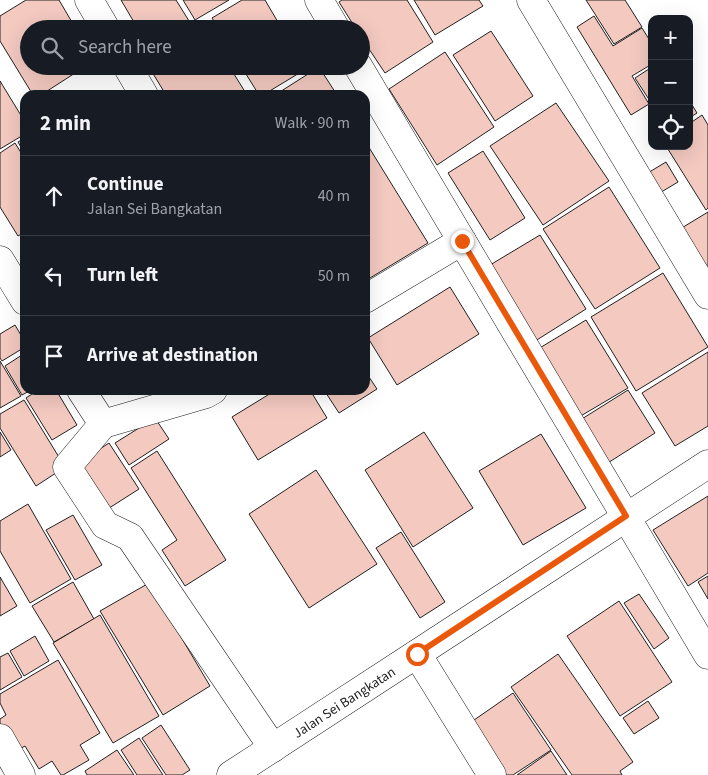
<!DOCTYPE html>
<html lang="en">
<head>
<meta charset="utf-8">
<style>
	:root { --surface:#171b24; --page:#20242c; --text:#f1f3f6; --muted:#9ea1a6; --line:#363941 }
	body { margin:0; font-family:"Source Sans 3",sans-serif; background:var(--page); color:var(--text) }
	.controls { position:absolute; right:15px; top:15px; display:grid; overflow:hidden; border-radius:10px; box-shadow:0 5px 20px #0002 }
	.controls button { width:45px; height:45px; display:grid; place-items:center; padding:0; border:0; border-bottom:1px solid var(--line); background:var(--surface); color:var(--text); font:25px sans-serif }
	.stop { position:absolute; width:15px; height:15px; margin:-11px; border:4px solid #ea580c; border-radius:50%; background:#fff }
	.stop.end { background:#ea580c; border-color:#fff; box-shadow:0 1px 5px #0008 }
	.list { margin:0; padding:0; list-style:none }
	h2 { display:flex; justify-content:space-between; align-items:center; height:65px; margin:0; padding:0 20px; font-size:21px }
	h2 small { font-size:16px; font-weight:400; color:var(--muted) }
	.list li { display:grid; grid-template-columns:32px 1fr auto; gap:15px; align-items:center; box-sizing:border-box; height:80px; padding:0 20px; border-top:1px solid var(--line) }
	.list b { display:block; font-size:19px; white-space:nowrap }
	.list p { margin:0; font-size:16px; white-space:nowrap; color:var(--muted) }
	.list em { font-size:16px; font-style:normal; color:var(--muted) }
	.icon { flex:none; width:28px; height:28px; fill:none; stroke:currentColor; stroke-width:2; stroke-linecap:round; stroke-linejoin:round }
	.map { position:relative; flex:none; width:708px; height:775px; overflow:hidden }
	.search { position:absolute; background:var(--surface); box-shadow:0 5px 20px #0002; left:20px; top:20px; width:350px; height:55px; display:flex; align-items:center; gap:12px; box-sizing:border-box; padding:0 18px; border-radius:28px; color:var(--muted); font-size:19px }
	.panel { position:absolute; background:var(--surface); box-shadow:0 5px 20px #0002; left:20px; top:90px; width:350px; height:305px; border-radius:15px }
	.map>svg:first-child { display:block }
	.building { fill:#f3c9c0; stroke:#222 }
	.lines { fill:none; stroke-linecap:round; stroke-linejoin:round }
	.minor-casing { stroke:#222; stroke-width:29 }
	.minor { stroke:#fff; stroke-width:28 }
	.route { stroke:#ea580c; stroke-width:6 }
	.labels { text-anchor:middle; stroke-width:4; stroke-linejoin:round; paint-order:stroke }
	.street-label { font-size:14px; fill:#222; stroke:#fff }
</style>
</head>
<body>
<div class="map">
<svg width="708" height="775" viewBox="0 0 708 775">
	<rect width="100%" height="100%" fill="#fff"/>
	<g class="building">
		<path d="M26,0H59L76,29H29V66H86L41,95H33L0,41V16Z"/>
		<path d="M121,0H176L194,29H138Z"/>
		<path d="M183,0H229L195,20Z"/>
		<path d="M242,0H265L282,29H219L212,18Z"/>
		<path d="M342,0H407L433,42L385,73L361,37V29H356L339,2Z"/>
		<path d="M414,0H479L483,6L435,35Z"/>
		<path d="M586,0H625L642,27L614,44Z"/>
		<path d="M594,16L613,46L642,28L652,44V64L632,76L649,104L631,115L577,27Z"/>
		<path d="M491,31L533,96L495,121L453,55Z"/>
		<path d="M445,52L494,127L437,165L389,89Z"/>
		<path d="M150,66H229L247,95H166L149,67Z"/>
		<path d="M241,66H305L306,69L263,95H259Z"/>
		<path d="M319,67L337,95H275Z"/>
		<path d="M652,67V104L635,78Z"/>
		<path d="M0,81L25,122V134L0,149Z"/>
		<path d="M689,100L697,113L689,118Z"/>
		<path d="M556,103L609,181L543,225L490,146Z"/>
		<path d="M702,115L708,125V208L706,210L666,146H689V124Z"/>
		<path d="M25,138V154L18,142Z"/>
		<path d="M365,141L428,243L365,281Z"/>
		<path d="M15,143L25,159V232L18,236L0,207V153Z"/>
		<path d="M483,151L525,218L490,240L448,173Z"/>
		<path d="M666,162L678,182L658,194L646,174Z"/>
		<path d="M609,187L660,268L595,309L543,229Z"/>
		<path d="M708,212V274L680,229Z"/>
		<path d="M540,235L586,309L532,343L485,268Z"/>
		<path d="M663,273L708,347L636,391L591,317Z"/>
		<path d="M450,287L479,334L397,385L368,338Z"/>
		<path d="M586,320L628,388L579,417L538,349Z"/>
		<path d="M15,325L25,342V347L2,361L0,358V334Z"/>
		<path d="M708,352V426L675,446L642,393Z"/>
		<path d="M25,353V390H31L22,395L5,366Z"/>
		<path d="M0,361L21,396L0,408Z"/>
		<path d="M365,371L377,389L339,413L324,390H365Z"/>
		<path d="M38,390H56L77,425L52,440L26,398Z"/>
		<path d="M276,390H310L327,418L258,460L232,417Z"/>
		<path d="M628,390L655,433L603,466L577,422Z"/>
		<path d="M24,400L65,467L36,486L0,428V414Z"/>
		<path d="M155,418L169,439L129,465L115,443Z"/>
		<path d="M0,432L11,450L0,457Z"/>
		<path d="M424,432L473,508L413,547L365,470Z"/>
		<path d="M541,434L586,508L523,545L479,471Z"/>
		<path d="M109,443L139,489L103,512L74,466Z"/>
		<path d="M157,451L226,560L185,586L162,550L177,540L131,468Z"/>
		<path d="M316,470L377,564L309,608L249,514Z"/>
		<path d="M708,496V573L688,586L653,530Z"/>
		<path d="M28,504L71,579L30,603L0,551V521Z"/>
		<path d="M73,515L102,565L75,580L46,530Z"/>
		<path d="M401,532L445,602L420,618L376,548Z"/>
		<path d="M708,576V599L698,582Z"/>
		<path d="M0,577L17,606L0,616Z"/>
		<path d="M73,582L94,619L54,642L32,606Z"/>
		<path d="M149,583L210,686L163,715L100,611Z"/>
		<path d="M639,594L669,638L654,649L624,603Z"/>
		<path d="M619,601L672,682L620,716L567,636Z"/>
		<path d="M100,615L159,716L113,743L53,643Z"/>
		<path d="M35,636L49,661L24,676L10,651Z"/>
		<path d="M8,653L22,677L0,690V657Z"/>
		<path d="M558,654L633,762L620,771L622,775H572L511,687Z"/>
		<path d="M58,660L100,733L80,745L89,760L63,775H61L52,761L39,769L25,746L12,753L0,732V719L6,715L0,703V694Z"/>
		<path d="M513,693L551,750L513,775H496L464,727Z"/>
		<path d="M648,701L659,718L634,734L623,718Z"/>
		<path d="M161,725L190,770L182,775H166L142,738Z"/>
		<path d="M139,738L163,775H137L121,750Z"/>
		<path d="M117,750L134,775H87L85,771Z"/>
		<path d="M551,751L567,775H517Z"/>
	</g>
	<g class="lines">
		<g class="minor-casing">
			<g id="minor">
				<path d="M89,0L106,29"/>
				<path d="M319,0L336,29"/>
				<path d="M531,0L708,295"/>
				<path d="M127,66L144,95"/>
				<path d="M358,66L708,655"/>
				<path d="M0,260L25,301"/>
				<path d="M365,299L462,241"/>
				<path d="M81,390L103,424L206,394L213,390"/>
				<path d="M103,424L67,467L105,525L130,537L273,748"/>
				<path d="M417,654L492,775"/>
				<path d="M0,738L21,775"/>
				<path d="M231,775L708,464"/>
			</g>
		</g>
		<use href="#minor" class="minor"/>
	</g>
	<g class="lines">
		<path class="route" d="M417,654L626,516L462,241"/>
	</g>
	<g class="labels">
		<g class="street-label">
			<text transform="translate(344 702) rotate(-33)" y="5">Jalan Sei Bangkatan</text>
		</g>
	</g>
</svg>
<div class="controls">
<button>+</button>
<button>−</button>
<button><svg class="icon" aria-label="locate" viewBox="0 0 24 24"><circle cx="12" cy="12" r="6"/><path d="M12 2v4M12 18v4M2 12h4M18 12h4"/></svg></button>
</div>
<div class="stop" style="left:417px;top:654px"></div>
<div class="stop end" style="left:462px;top:241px"></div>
<div class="search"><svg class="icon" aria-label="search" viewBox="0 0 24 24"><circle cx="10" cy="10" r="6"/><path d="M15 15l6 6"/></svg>Search here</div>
<section class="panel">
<h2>2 min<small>Walk · 90 m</small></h2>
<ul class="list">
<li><svg class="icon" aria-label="ahead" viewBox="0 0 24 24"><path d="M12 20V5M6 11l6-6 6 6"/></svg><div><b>Continue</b><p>Jalan Sei Bangkatan</p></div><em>40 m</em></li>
<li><svg class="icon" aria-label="left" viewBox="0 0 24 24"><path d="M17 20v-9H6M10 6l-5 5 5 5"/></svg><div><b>Turn left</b></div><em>50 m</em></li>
<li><svg class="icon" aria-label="arrive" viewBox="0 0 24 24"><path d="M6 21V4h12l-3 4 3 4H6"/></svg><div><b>Arrive at destination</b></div></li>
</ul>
</section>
</div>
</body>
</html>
